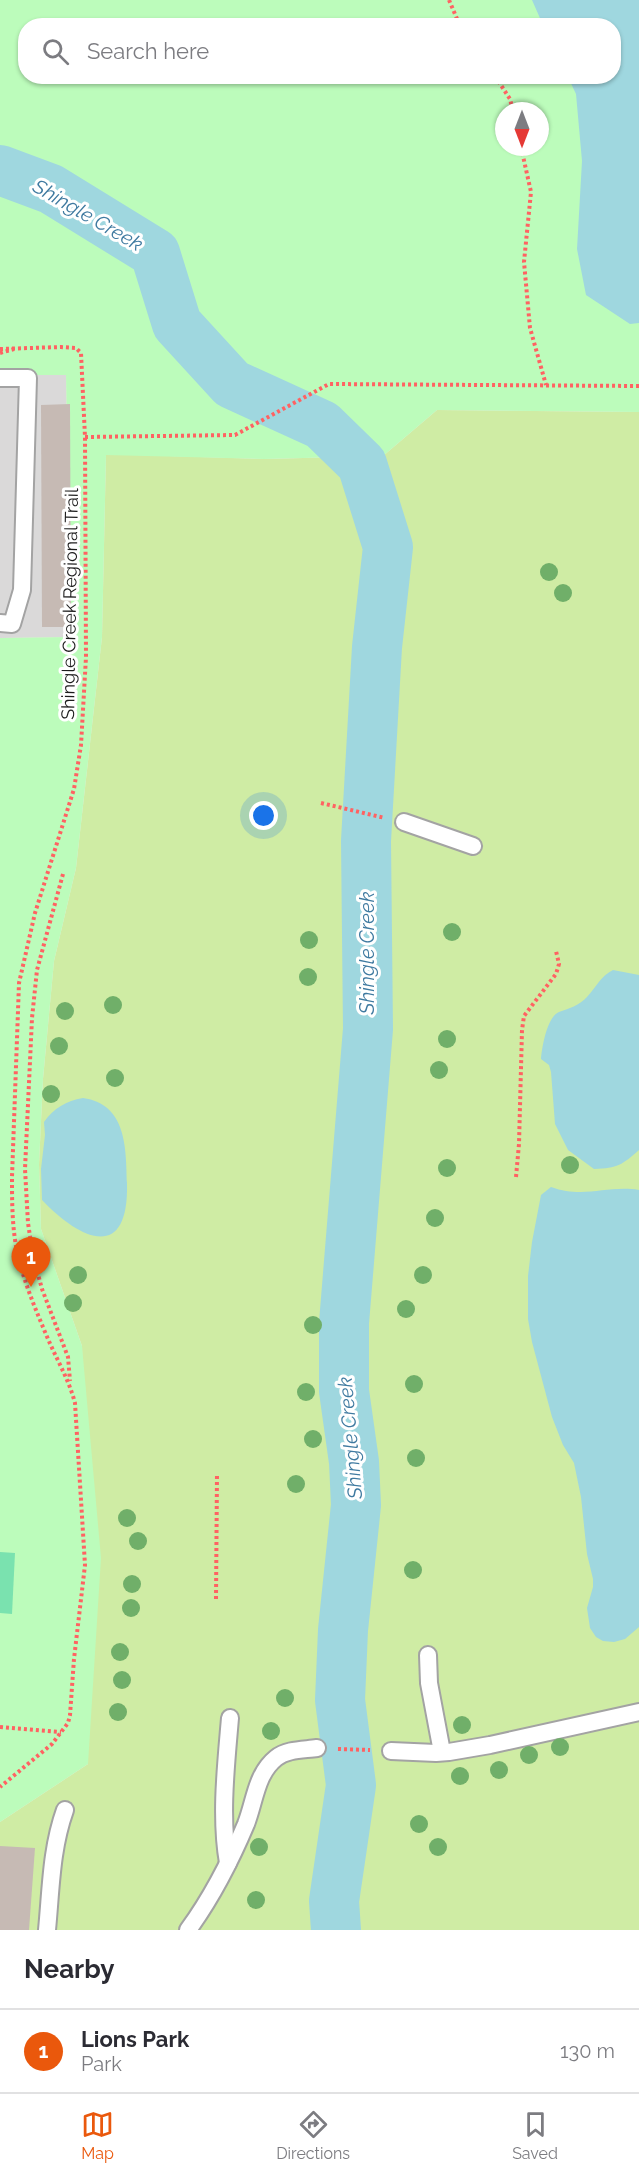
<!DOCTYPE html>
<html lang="en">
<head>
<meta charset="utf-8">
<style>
	:root { --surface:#fff; --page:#f7f7f7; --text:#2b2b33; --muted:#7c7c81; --line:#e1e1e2; --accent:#ea580c }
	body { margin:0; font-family:Raleway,sans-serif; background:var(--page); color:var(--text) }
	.compass { position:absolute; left:495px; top:102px; width:54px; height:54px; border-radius:50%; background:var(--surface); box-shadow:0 2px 4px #0004; rotate:180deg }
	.you { position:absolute; left:264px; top:816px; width:21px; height:21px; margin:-15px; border:4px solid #fff; border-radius:50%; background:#1a73e8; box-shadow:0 0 0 9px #1a73e833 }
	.badge { display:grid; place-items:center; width:39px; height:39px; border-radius:50%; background:var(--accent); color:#fff; font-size:20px; font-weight:700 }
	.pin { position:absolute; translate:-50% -50px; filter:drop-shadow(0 2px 3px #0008) }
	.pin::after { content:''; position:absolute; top:32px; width:21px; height:18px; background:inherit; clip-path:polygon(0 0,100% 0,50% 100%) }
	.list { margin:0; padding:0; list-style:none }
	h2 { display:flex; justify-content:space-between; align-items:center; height:78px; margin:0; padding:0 24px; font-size:26px }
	h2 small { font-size:20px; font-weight:400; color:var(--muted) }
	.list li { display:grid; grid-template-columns:39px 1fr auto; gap:18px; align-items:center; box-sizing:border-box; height:84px; padding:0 24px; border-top:2px solid var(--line) }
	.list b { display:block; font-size:22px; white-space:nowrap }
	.list p { margin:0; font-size:20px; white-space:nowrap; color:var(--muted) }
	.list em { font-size:20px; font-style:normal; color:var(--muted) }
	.icon { flex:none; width:33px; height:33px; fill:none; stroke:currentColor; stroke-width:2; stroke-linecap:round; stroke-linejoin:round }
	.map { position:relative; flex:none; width:639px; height:1930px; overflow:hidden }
	.search { position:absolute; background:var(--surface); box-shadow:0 2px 4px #0004; left:18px; right:18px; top:18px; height:66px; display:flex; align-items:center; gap:15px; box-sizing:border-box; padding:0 21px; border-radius:24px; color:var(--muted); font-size:22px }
	.sheet { height:162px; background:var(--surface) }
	nav { display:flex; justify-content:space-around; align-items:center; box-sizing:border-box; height:84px; border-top:2px solid var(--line); background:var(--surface); font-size:16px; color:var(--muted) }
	nav a { display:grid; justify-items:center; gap:3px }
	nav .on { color:var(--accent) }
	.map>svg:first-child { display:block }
	.residential { fill:#dad9d9 }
	.grass { fill:#cfeca4 }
	.park { fill:#bcfcbb; fill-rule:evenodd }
	.pitch { fill:#7ae2af }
	.water { fill:#9fd7df }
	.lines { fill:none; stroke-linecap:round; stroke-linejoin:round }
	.river { stroke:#9fd7df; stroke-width:50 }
	.building { fill:#c6bab4 }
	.service-casing { stroke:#a3a3a3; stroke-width:20 }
	.path { stroke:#ff6262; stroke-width:4; stroke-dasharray:3 3; stroke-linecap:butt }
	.service { stroke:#fff; stroke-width:16 }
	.tree { fill:#70af69 }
	.labels { text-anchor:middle; stroke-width:6; stroke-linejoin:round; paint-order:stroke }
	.street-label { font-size:18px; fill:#1c1c1c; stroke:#fff }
	.water-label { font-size:20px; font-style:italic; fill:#3f7aa0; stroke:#fff }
</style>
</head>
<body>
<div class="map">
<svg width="639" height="1930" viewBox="0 0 639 1930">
	<rect width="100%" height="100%" fill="#eee9e1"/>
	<path class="residential" d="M0,375H66L71,637L0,638Z"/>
	<path class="grass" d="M437,410L639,412V1930H0V1822L88,1764L82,1346L41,1229L39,1164L43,1079L54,961L76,868L102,637L106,454L264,459L383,456Z"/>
	<path class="park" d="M0,0H639V412L437,410L383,456L264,459L106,455L102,637L76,868L54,961L43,1079L39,1164L41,1229L82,1346L101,1558L88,1764L0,1822V638L71,637L66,375H0ZM26,26H614V76H26ZM504,111H540V147H504Z"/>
	<path class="pitch" d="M0,1552L15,1553L12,1614L0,1613Z"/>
	<g class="water">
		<path d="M532,0H639V323L630,324L586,295L577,249L582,161L576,94L568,77L614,76V26L543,25Z"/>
		<path d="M613,970L639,975V1150C622,1165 618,1168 594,1169L568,1150L555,1124L551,1072L549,1065L541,1059C542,1047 547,1017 559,1012C568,1009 580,1005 587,997C596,987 601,976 613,970Z"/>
		<path d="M83,1098C127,1104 126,1149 127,1183C129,1263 80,1240 42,1200L41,1169L45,1135L44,1122C54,1108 66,1101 83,1098Z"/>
		<path d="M551,1187C584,1199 607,1185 639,1190V1627L625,1639L614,1642L603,1641L596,1637L590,1628L587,1608L593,1587V1579L587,1554L581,1497L574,1463L563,1445L552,1417L532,1342L528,1319V1276L532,1242L541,1195Z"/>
	</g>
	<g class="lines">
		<path class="river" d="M0,170L51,189L155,253L177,324L232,384L322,425L362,464L388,547L377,647L366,841L368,1029L344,1323V1391L354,1462L356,1505L343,1630L340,1700L351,1785L334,1901L336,1930"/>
	</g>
	<g class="building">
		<path d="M70,404L71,627H42L41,405Z"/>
		<path d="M0,1846L35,1848L29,1930H0Z"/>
	</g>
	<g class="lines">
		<g class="service-casing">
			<g id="service">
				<path d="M0,378H28L22,590L12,624L0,623"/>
				<path d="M404,822L473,846"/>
				<path d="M428,1655L429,1683L442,1752"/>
				<path d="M391,1751L436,1753L449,1752L490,1745L639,1712"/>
				<path d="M228,1863C220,1817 226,1765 230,1718"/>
				<path d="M47,1930C51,1889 51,1849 65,1810"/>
				<path d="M188,1930C212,1897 230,1862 246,1824C255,1801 256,1774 276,1758C287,1749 304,1750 317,1748"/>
			</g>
		</g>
		<g class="path">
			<path d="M449,0L460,26"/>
			<path d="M495,76L510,99L513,111"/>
			<path d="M521,147L531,192L524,262L530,328L546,385"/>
			<path d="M0,349L61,347L76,348L81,353L85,437L86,657L81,745L74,789L35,913L19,983L12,1177C12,1204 12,1233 19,1260C26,1287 37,1313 48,1339C57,1360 69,1380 75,1403L85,1565L74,1659L70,1715L68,1723L52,1744L0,1787"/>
			<path d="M0,353L14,349"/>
			<path d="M85,437L235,435L329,384L639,386"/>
			<path d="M321,803L385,818"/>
			<path d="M63,874L37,970L32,1018L25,1169L28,1223L33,1256L42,1289L68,1357L70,1381"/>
			<path d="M516,1177L519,1144L522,1030L524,1016L556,974L559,964L556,951"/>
			<path d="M216,1599L217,1474"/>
			<path d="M0,1727L61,1732"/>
			<path d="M338,1749L370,1750"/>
		</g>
		<use href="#service" class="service"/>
	</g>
	<g class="tree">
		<circle cx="549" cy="572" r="9"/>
		<circle cx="563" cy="593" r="9"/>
		<circle cx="452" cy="932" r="9"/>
		<circle cx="309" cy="940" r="9"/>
		<circle cx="308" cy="977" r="9"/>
		<circle cx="113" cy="1005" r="9"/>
		<circle cx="65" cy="1011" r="9"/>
		<circle cx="447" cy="1039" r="9"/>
		<circle cx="59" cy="1046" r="9"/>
		<circle cx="439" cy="1070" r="9"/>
		<circle cx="115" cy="1078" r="9"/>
		<circle cx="51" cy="1094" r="9"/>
		<circle cx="570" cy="1165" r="9"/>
		<circle cx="447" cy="1168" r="9"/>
		<circle cx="435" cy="1218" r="9"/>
		<circle cx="78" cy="1275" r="9"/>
		<circle cx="423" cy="1275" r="9"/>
		<circle cx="73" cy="1303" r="9"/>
		<circle cx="406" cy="1309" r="9"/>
		<circle cx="313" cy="1325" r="9"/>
		<circle cx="414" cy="1384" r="9"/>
		<circle cx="306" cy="1392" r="9"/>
		<circle cx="313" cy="1439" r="9"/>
		<circle cx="416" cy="1458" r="9"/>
		<circle cx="296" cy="1484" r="9"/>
		<circle cx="127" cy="1518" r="9"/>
		<circle cx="138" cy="1541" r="9"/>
		<circle cx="413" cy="1570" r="9"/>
		<circle cx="132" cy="1584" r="9"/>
		<circle cx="131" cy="1608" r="9"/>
		<circle cx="120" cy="1652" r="9"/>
		<circle cx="122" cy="1680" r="9"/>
		<circle cx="285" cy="1698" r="9"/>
		<circle cx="118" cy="1712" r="9"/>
		<circle cx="462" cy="1725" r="9"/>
		<circle cx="271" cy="1731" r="9"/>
		<circle cx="560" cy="1747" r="9"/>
		<circle cx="529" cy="1755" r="9"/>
		<circle cx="499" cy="1770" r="9"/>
		<circle cx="460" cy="1776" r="9"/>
		<circle cx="419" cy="1824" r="9"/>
		<circle cx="259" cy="1847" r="9"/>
		<circle cx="438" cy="1847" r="9"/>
		<circle cx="256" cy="1900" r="9"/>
	</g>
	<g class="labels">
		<g class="street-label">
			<text transform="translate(70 604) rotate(-89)" y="6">Shingle Creek Regional Trail</text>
		</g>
		<g class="water-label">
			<text transform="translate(88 215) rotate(30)" y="7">Shingle Creek</text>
			<text transform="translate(367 953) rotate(-90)" y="7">Shingle Creek</text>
			<text transform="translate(350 1438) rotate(-95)" y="7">Shingle Creek</text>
		</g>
	</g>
</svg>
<svg class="compass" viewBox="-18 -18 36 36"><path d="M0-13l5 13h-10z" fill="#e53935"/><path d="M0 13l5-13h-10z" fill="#7c7c81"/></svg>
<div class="you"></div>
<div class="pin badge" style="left:31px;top:1287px">1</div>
<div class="search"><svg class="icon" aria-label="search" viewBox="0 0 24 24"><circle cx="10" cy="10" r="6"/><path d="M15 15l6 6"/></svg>Search here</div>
</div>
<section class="sheet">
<h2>Nearby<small></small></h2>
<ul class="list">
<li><span class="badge">1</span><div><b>Lions Park</b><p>Park</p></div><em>130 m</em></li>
</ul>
</section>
<nav>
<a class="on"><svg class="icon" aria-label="map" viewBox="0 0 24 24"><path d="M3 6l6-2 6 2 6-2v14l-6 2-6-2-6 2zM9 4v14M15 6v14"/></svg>Map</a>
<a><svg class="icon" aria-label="directions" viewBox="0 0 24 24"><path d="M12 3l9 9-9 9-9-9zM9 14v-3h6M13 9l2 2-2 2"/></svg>Directions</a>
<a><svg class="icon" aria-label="saved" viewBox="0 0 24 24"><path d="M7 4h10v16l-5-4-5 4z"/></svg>Saved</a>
</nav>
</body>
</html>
